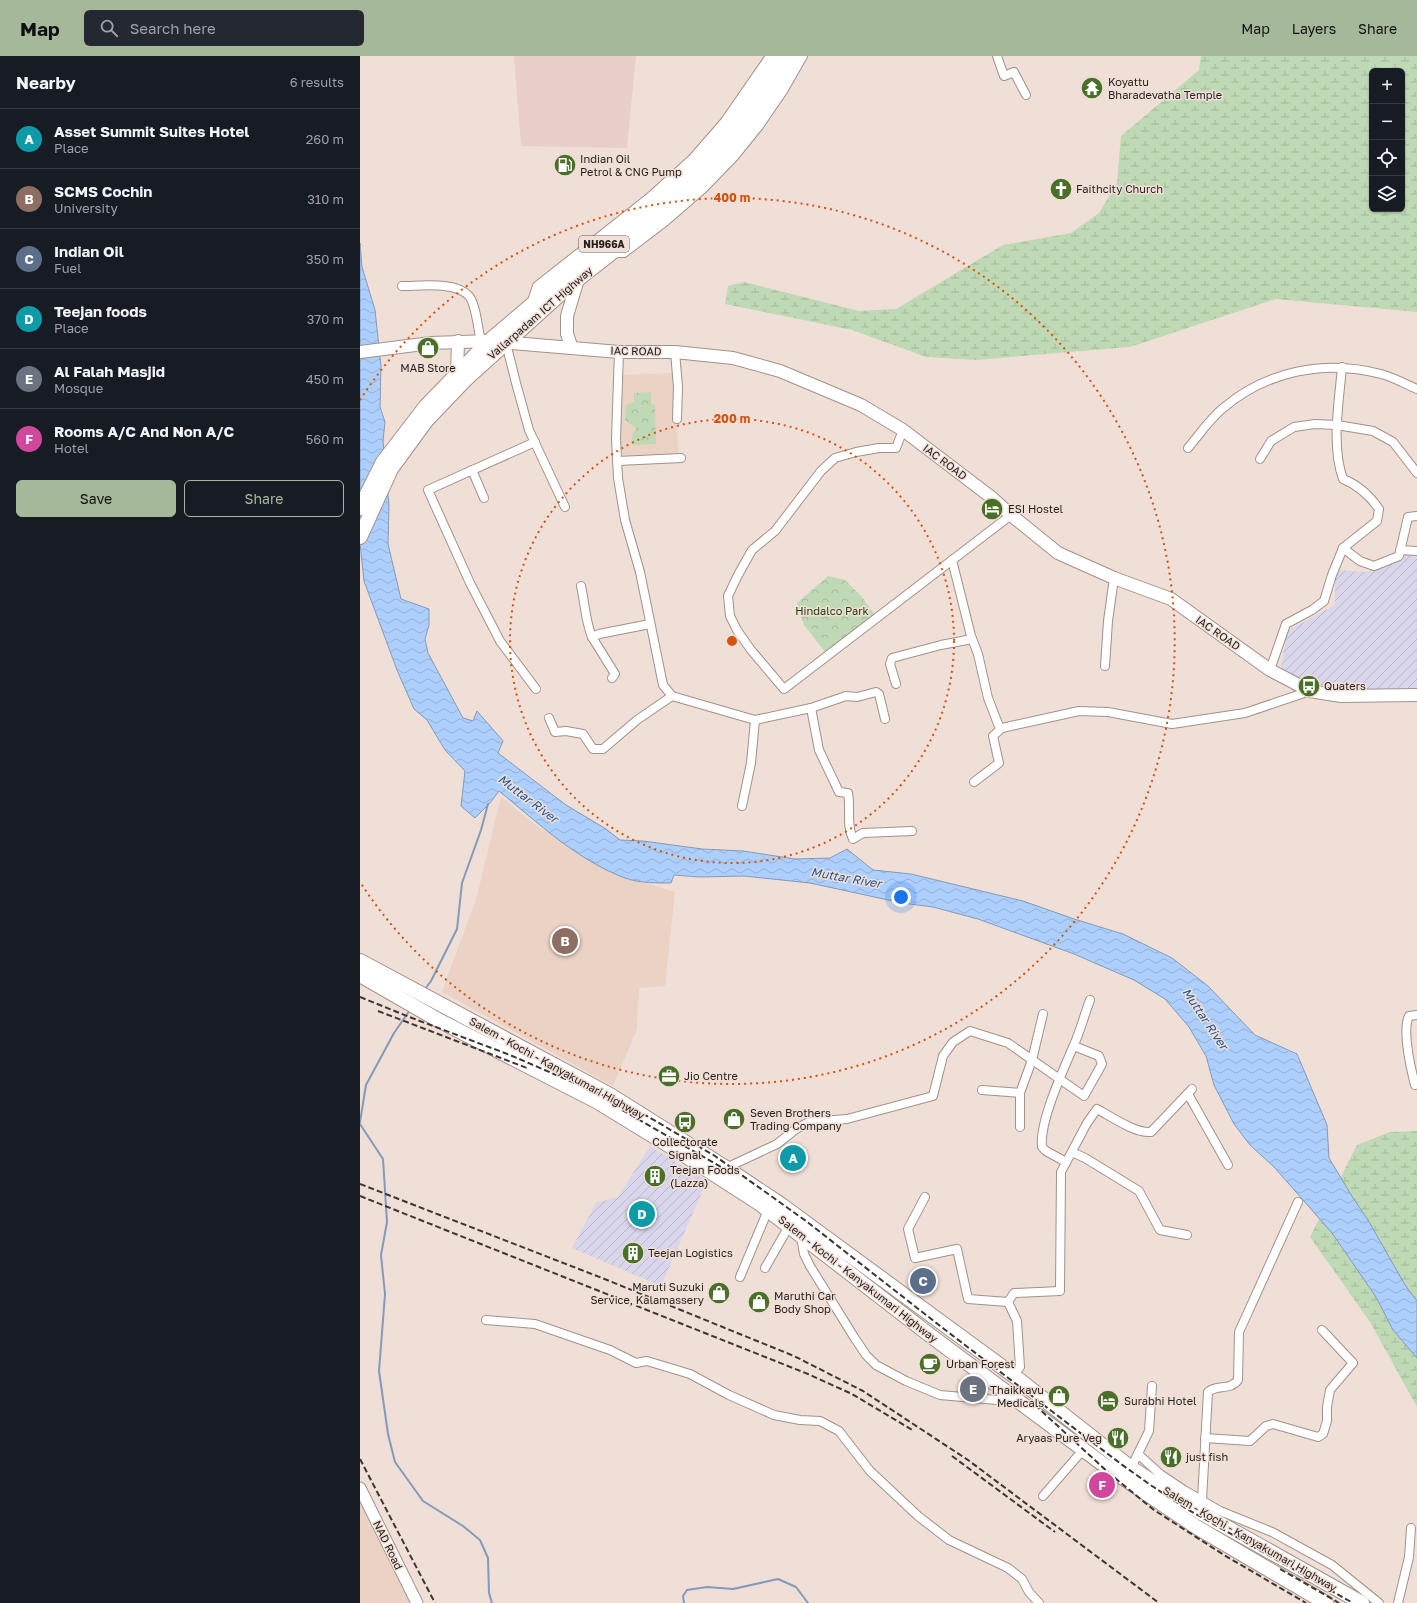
<!DOCTYPE html>
<html lang="en">
<head>
<meta charset="utf-8">
<style>
	:root { --surface:#171b24; --page:#242831; --text:#f1f3f6; --muted:#9ea1a6; --line:#363941; --accent:#a5b89a }
	body { margin:0; font-family:"Golos Text",sans-serif; background:var(--page); color:var(--text) }
	.controls { position:absolute; right:12px; top:12px; display:grid; overflow:hidden; border-radius:6px; box-shadow:0 1px 3px #0004 }
	.controls button { width:36px; height:36px; display:grid; place-items:center; padding:0; border:0; border-bottom:1px solid var(--line); background:var(--surface); color:var(--text); font:20px sans-serif }
	.you { position:absolute; left:541px; top:841px; width:14px; height:14px; margin:-10px; border:3px solid #fff; border-radius:50%; background:#1a73e8; box-shadow:0 0 0 6px #1a73e833 }
	.badge { display:grid; place-items:center; width:26px; height:26px; border-radius:50%; background:var(--accent); color:#fff; font-size:13px; font-weight:700 }
	.pin { position:absolute; translate:-50% -50%; border:2px solid #fff; box-shadow:0 1px 4px #0006 }
	.list { margin:0; padding:0; list-style:none }
	h2 { display:flex; justify-content:space-between; align-items:center; height:52px; margin:0; padding:0 16px; font-size:17px }
	h2 small { font-size:13px; font-weight:400; color:var(--muted) }
	.list li { display:grid; grid-template-columns:26px 1fr auto; gap:12px; align-items:center; box-sizing:border-box; height:60px; padding:0 16px; border-top:1px solid var(--line) }
	.list b { display:block; font-size:15px; white-space:nowrap }
	.list p { margin:0; font-size:13px; white-space:nowrap; color:var(--muted) }
	.list em { font-size:13px; font-style:normal; color:var(--muted) }
	.actions { display:flex; gap:8px; padding:12px 16px }
	.actions a { flex:1; padding:9px 0; border:1px solid var(--accent); border-radius:6px; text-align:center; font-size:14px; color:var(--accent) }
	.actions .main { background:var(--accent); color:#111 }
	.icon { flex:none; width:22px; height:22px; fill:none; stroke:currentColor; stroke-width:2; stroke-linecap:round; stroke-linejoin:round }
	.map { position:relative; flex:none; width:1057px; height:1547px; overflow:hidden }
	header { display:flex; align-items:center; gap:24px; box-sizing:border-box; height:56px; padding:0 20px; background:var(--accent); color:#111 }
	header strong { font-size:19px }
	nav { display:flex; gap:22px; margin-inline-start:auto; font-size:14px }
	.search { width:280px; height:36px; background:var(--page); display:flex; align-items:center; gap:10px; box-sizing:border-box; padding:0 14px; border-radius:6px; color:var(--muted); font-size:15px }
	main { display:flex }
	aside { flex:1; background:var(--surface) }
	.map>svg:first-child { display:block }
	.commercial { fill:#e9cfc9 }
	.industrial { fill:url(#industrial-furrows) }
	.built { fill:#ead2c5 }
	.wetland { fill:url(#wetland-marsh); fill-rule:evenodd }
	.park { fill:url(#park-crowns) }
	.water { fill:url(#water-waves); stroke:#849ab9 }
	.lines { fill:none; stroke-linecap:round; stroke-linejoin:round }
	.stream { stroke:#849ab9; stroke-width:2 }
	.minor-casing { stroke:#a1928a; stroke-width:10 }
	.tertiary-casing { stroke:#a1928a; stroke-width:13 }
	.secondary-casing { stroke:#a1928a; stroke-width:14 }
	.trunk-casing { stroke:#a1928a; stroke-width:16 }
	.minor { stroke:#fff; stroke-width:8 }
	.tertiary { stroke:#fff; stroke-width:11 }
	.secondary { stroke:#fff; stroke-width:12 }
	.trunk { stroke:#fff; stroke-width:14 }
	.rail { stroke:#3d3632; stroke-width:2; stroke-dasharray:6 3; stroke-linecap:butt }
	.ring { fill:none; stroke:#d4530e; stroke-width:2; stroke-dasharray:2 4 }
	.labels { text-anchor:middle; stroke-width:3; stroke-linejoin:round; paint-order:stroke }
	.shield { fill:#f0dfd7; stroke:#615853; stroke-width:1 }
	.shield-label { font-size:10px; font-weight:bold; fill:#241e1b }
	.poi-label { font-size:11px; fill:#241e1b; stroke:#f0dfd7; text-anchor:start }
	.street-label { font-size:11px; fill:#241e1b; stroke:#f0dfd7 }
	.park-label { font-size:11px; fill:#1b4102; stroke:#f0dfd7 }
	.water-label { font-size:12px; font-style:italic; fill:#1e5597; stroke:#f0dfd7 }
	.centre { fill:#d4530e; stroke:#f0dfd7; stroke-width:2 }
	.ring-label { font-size:12px; text-anchor:middle; font-weight:bold; fill:#d4530e; stroke:#f0dfd7; stroke-width:3; stroke-linejoin:round; paint-order:stroke }
</style>
</head>
<body>
<header>
<strong>Map</strong>
<div class="search"><svg class="icon" aria-label="search" viewBox="0 0 24 24"><circle cx="10" cy="10" r="6"/><path d="M15 15l6 6"/></svg>Search here</div>
<nav><a>Map</a><a>Layers</a><a>Share</a></nav>
</header>
<main>
<aside>
<h2>Nearby<small>6 results</small></h2>
<ul class="list">
<li><span class="badge" style="background:#0f9aa8">A</span><div><b>Asset Summit Suites Hotel</b><p>Place</p></div><em>260 m</em></li>
<li><span class="badge" style="background:#8d6e63">B</span><div><b>SCMS Cochin</b><p>University</p></div><em>310 m</em></li>
<li><span class="badge" style="background:#5c6f8a">C</span><div><b>Indian Oil</b><p>Fuel</p></div><em>350 m</em></li>
<li><span class="badge" style="background:#0f9aa8">D</span><div><b>Teejan foods</b><p>Place</p></div><em>370 m</em></li>
<li><span class="badge" style="background:#6b7280">E</span><div><b>Al Falah Masjid</b><p>Mosque</p></div><em>450 m</em></li>
<li><span class="badge" style="background:#d1479c">F</span><div><b>Rooms A/C And Non A/C</b><p>Hotel</p></div><em>560 m</em></li>
</ul>
<div class="actions"><a class="main">Save</a><a>Share</a></div>
</aside>
<div class="map">
<svg width="1057" height="1547" viewBox="0 0 1057 1547">
	<defs>
		<pattern id="industrial-furrows" width="10" height="10" patternUnits="userSpaceOnUse"><rect width="10" height="10" fill="#d9d6ec"/><path d="M-1 1l2-2M0 10L10 0M9 11l2-2" fill="none" stroke="#bab7ca"/></pattern>
		<pattern id="wetland-marsh" width="20" height="14" patternUnits="userSpaceOnUse"><rect width="20" height="14" fill="#bfd9b5"/><path d="M1 5h8M5 5V1M11 12h8M15 12V8" fill="none" stroke="#a4ba9b"/></pattern>
		<pattern id="park-crowns" width="20" height="18" patternUnits="userSpaceOnUse"><rect width="20" height="18" fill="#bfd9b5"/><path d="M2 6a3 3 0 1 1 6 0M12 15a3 3 0 1 1 6 0" fill="none" stroke="#a4ba9b"/></pattern>
		<pattern id="water-waves" width="16" height="10" patternUnits="userSpaceOnUse"><rect width="16" height="10" fill="#adcffd"/><path d="M0 5q4-4 8 0t8 0" fill="none" stroke="#95b1d8"/></pattern>
	</defs>
	<rect width="100%" height="100%" fill="#f0dfd7"/>
	<path class="commercial" d="M154,0H276L267,92L161,90Z"/>
	<g class="industrial">
		<path d="M1039,497L1057,498V632L981,634L938,624L921,611L927,575L975,549V514L1008,516Z"/>
		<path d="M290,1090L347,1125L301,1230L212,1192L236,1147L258,1141Z"/>
	</g>
	<g class="built">
		<path d="M313,317L319,399L260,402L261,319Z"/>
		<path d="M141,741L177,770L273,823L315,836L305,930L279,932L277,973L253,1030L82,936L117,840Z"/>
		<path d="M0,1443L52,1547H0Z"/>
	</g>
	<g class="wetland">
		<path d="M841,0H1057V256L916,243L770,291L616,304L566,301L492,274L365,248L368,230L384,226L499,255L536,253L643,189L711,177L739,157L757,127L761,80L839,14ZM1012,15H1042V153H1012Z"/>
		<path d="M1057,1075V1351L1010,1266L950,1181L997,1089L1030,1076Z"/>
	</g>
	<g class="park">
		<path d="M291,336V348L295,349L296,388L273,389L272,380L276,372L265,364L266,349L274,346V337Z"/>
		<path d="M468,520L485,524L502,541L514,558L466,597L444,569L437,547Z"/>
	</g>
	<path class="water" d="M0,187L2,211L15,254L21,310L20,351L25,366L23,385L29,450L28,488L41,543L69,553V569L65,583L68,597L103,662L113,665L117,655L143,685L138,697L206,749L246,773L260,784L283,785L342,793L383,795L435,803L470,802L487,793L513,814L551,818L663,845L714,863L763,878L812,902L848,930L895,979L937,998L967,1069L969,1102L993,1142L1008,1164L1045,1229L1057,1245V1302L1033,1274L1016,1241L972,1177L914,1111L890,1089L874,1068L854,1029L846,1000L829,971L805,943L774,924L714,898L618,863L573,851L542,847L450,827L384,820L340,821L314,819L311,827C296,827 279,827 265,822C217,804 178,767 139,735L130,747L115,762L101,750L105,715L85,694L67,664L54,653L37,614L4,525L0,487Z"/>
	<g class="lines">
		<g class="stream">
			<path d="M65,933L71,925L97,873L102,827L121,774L128,748"/>
			<path d="M0,1066L6,1029L34,977L50,954"/>
			<path d="M0,1068L23,1103L27,1166L21,1199L25,1238L19,1315L28,1378L35,1406L63,1445L103,1470L120,1484L128,1502L129,1537L132,1547"/>
			<path d="M324,1547L323,1540L327,1534L347,1531L373,1533L418,1523L436,1531L448,1547"/>
		</g>
		<g class="minor-casing">
			<g id="minor">
				<path d="M637,0L644,20L654,16L666,39"/>
				<path d="M254,197H264L306,165L344,132L374,101L399,70L423,35L443,0"/>
				<path d="M42,230C60,230 96,225 109,240C116,248 118,274 121,285"/>
				<path d="M171,248L177,230L290,141L332,103L365,65L410,0"/>
				<path d="M146,287L156,327L169,374L205,451"/>
				<path d="M259,296L256,383L258,422L265,464L280,516L303,629L312,640L395,664L451,652L486,640L497,641L516,636L519,638L525,663"/>
				<path d="M315,296L318,331L317,363"/>
				<path d="M543,374L536,392H519L496,396L475,402L461,415L415,475L392,494L378,519L368,540L370,560L377,574L391,594L424,633L651,459"/>
				<path d="M175,386L68,434L110,527L140,585L176,633"/>
				<path d="M828,392C839,379 849,364 862,353C906,315 965,303 1021,318C1033,321 1045,328 1057,333"/>
				<path d="M900,403L911,385L934,371L955,368L977,369L1013,375L1033,386L1057,417"/>
				<path d="M258,405L321,402"/>
				<path d="M112,414L124,442"/>
				<path d="M983,492L1000,505L1014,510L1039,500L1048,461L1057,460"/>
				<path d="M1040,494L1057,495"/>
				<path d="M592,504L611,580L618,598L628,642L640,673"/>
				<path d="M221,530C225,547 225,564 232,581"/>
				<path d="M745,610L748,565L754,522"/>
				<path d="M910,614L926,568L952,554L964,545L972,519L983,492L1017,465L1019,453C1010,440 998,429 983,423C971,390 979,346 982,311"/>
				<path d="M252,622L255,618L232,581L239,578L290,568"/>
				<path d="M536,628L530,608L532,602L581,589L612,583"/>
				<path d="M451,652L459,694L479,736L488,737C491,752 486,770 493,783L503,777L552,775"/>
				<path d="M189,662L195,676L206,675L223,678L233,693H243L277,664L312,640"/>
				<path d="M614,726L639,707L633,680L642,672L719,655L748,656L812,668L885,657L950,635"/>
				<path d="M382,750L391,707L395,664"/>
				<path d="M1055,1029C1051,1013 1042,974 1049,960L1057,959"/>
				<path d="M622,1034L660,1037"/>
				<path d="M828,1038L868,1109"/>
				<path d="M660,1071V1037L672,1004L683,958"/>
				<path d="M712,1096L725,1102L779,1135L800,1174L827,1179"/>
				<path d="M706,1106L686,1095L682,1091C679,1066 703,1015 713,991C720,976 724,960 730,944"/>
				<path d="M366,1112L417,1088L436,1073L449,1066L487,1063L573,1040L583,1000L593,986L610,975L648,987L724,1040L742,1008L739,1000L714,990"/>
				<path d="M565,1141L548,1173L555,1202L597,1193L608,1243L648,1246"/>
				<path d="M441,1180L444,1198L450,1210L494,1281L506,1299L516,1309L546,1325L580,1339L637,1344L650,1339"/>
				<path d="M405,1212L429,1170"/>
				<path d="M380,1221L408,1154"/>
				<path d="M126,1264L175,1268L250,1294L276,1307L287,1305L330,1318L369,1339L414,1359L440,1364L460,1365L479,1375L510,1415L558,1460L589,1484L648,1512L662,1523L669,1536L679,1547"/>
				<path d="M653,1319L660,1311L657,1265L648,1246L654,1237L700,1235L701,1116L727,1067L737,1053C752,1061 774,1077 791,1076L832,1033"/>
				<path d="M845,1382L890,1385L906,1370L913,1368L958,1381L963,1378L967,1365V1351L970,1334L993,1307L962,1274"/>
				<path d="M778,1398L800,1418L824,1434L860,1455L912,1476L972,1509L1019,1547"/>
				<path d="M771,1412L789,1375L792,1330"/>
				<path d="M683,1440L723,1394"/>
				<path d="M842,1444L848,1336C857,1328 870,1335 878,1324L879,1276L938,1146"/>
				<path d="M1038,1547L1049,1501L1051,1472"/>
			</g>
		</g>
		<g class="tertiary-casing">
			<path id="tertiary" d="M0,1432L57,1547"/>
		</g>
		<g class="secondary-casing">
			<g id="secondary">
				<path d="M212,292L207,278V260L218,223"/>
				<path d="M0,296L71,287L129,285L259,296H315L373,302L420,315L501,349L543,374L631,441L651,459L698,497L754,522L811,543L910,614L950,635L981,640L1057,639"/>
				<path d="M97,318L98,285"/>
			</g>
		</g>
		<g class="trunk-casing">
			<g id="trunk">
				<path d="M0,452L23,406L66,350L129,285L221,207L323,124L357,90L412,14L419,0"/>
				<path d="M0,481L31,413L66,365L106,323L208,231L291,166L321,140L348,114L374,85L401,50L432,0"/>
				<path d="M0,905L250,1039L366,1112L420,1148L653,1319L771,1412L843,1458L1002,1547"/>
				<path d="M0,919L80,965L238,1046L318,1095L399,1147L571,1280L744,1409L838,1472L966,1547"/>
			</g>
		</g>
		<use href="#minor" class="minor"/>
		<use href="#tertiary" class="tertiary"/>
		<use href="#secondary" class="secondary"/>
		<use href="#trunk" class="trunk"/>
		<g class="rail">
			<path d="M0,941L52,962L150,999L247,1041L287,1060L355,1100L446,1165L584,1273L761,1408L792,1430L827,1453L993,1547"/>
			<path d="M18,955L167,1012"/>
			<path d="M262,1054L368,1115"/>
			<path d="M0,1128L242,1222L434,1300L503,1335L608,1404L799,1547"/>
			<path d="M0,1140L448,1318L492,1338L554,1375"/>
			<path d="M675,1349L750,1418L794,1454L864,1499L946,1547"/>
			<path d="M592,1400L695,1476"/>
			<path d="M0,1403L75,1547"/>
			<path d="M920,1513L979,1547"/>
		</g>
	</g>
	<g class="ring">
		<circle cx="372" cy="585" r="222"/>
		<path d="M0 344A443 443 0 1 1 0 826"/>
	</g>
	<defs>
		<g id="temple-disc" transform="scale(1.15)"><circle r="9.5" fill="#496f29" stroke="#f0dfd7"/><path d="M0-6L5-2H3V0L6.5 2.5H4V6H1.5V3h-3V6H-4V2.5H-6.5L-3 0V-2H-5Z" fill="#fff"/></g>
		<g id="fuel-disc" transform="scale(1.15)"><circle r="9.5" fill="#496f29" stroke="#f0dfd7"/><path d="M-5.5-6h7V0h2V4h1.3V-2.5L3-4.5l.8-.8L6-3V5H2.5V1h-1V6h-7ZM-4.2-4.7v3.2H.2V-4.7Z" fill="#fff"/></g>
		<g id="church-disc" transform="scale(1.15)"><circle r="9.5" fill="#496f29" stroke="#f0dfd7"/><path d="M-1.2-6h2.4v3.5h3.3v2.4h-3.3V6h-2.4V-.1h-3.3v-2.4h3.3Z" fill="#fff"/></g>
		<g id="shop-disc" transform="scale(1.15)"><circle r="9.5" fill="#496f29" stroke="#f0dfd7"/><path d="M-5-2.5h2.3a2.7 3.5 0 0 1 5.4 0H5L5.5 6h-11ZM-1.5-2.5h3a1.5 2.3 0 0 0-3 0Z" fill="#fff"/></g>
		<g id="hotel-disc" transform="scale(1.15)"><circle r="9.5" fill="#496f29" stroke="#f0dfd7"/><path d="M-6-4.5h1.5V1H6V5H4.5V3h-9V5H-6ZM-4 0a1.8 1.8 0 1 1 3.6 0ZM.5 0V-2.5h3Q6-2.5 6 0Z" fill="#fff"/></g>
		<g id="bus-disc" transform="scale(1.15)"><circle r="9.5" fill="#496f29" stroke="#f0dfd7"/><path d="M-5-6H5V4H4V6H2V4H-2V6H-4V4H-5ZM-3.5-4V0h7V-4ZM-3.5 1.2v1.5H-2V1.2ZM2 1.2v1.5H3.5V1.2Z" fill="#fff"/></g>
		<g id="office-disc" transform="scale(1.15)"><circle r="9.5" fill="#496f29" stroke="#f0dfd7"/><path d="M-6-3h4V-5.5h4V-3h4V5H-6ZM-1-4.5V-3h2v-1.5ZM-6 0V1H6V0Z" fill="#fff"/></g>
		<g id="building-disc" transform="scale(1.15)"><circle r="9.5" fill="#496f29" stroke="#f0dfd7"/><path d="M-4-6H4V6H1V3H-1V6H-4ZM-2.5-4.3h1.7v1.8h-1.7ZM.8-4.3h1.7v1.8H.8ZM-2.5-1h1.7V.8h-1.7ZM.8-1h1.7V.8H.8Z" fill="#fff"/></g>
		<g id="cafe-disc" transform="scale(1.15)"><circle r="9.5" fill="#496f29" stroke="#f0dfd7"/><path d="M-5.5-4.5H6V0H3Q3 3.5 0 3.5H-2.5Q-5.5 3.5-5.5 0ZM3-3.2v2h1.7v-2ZM-6 4.5H4V6H-6Z" fill="#fff"/></g>
		<g id="restaurant-disc" transform="scale(1.15)"><circle r="9.5" fill="#496f29" stroke="#f0dfd7"/><path d="M-5-6h1v4h1v-4h1v4h1v-4h1v5L-1.5 .5V6h-2V.5L-5-1ZM5-6V6H3V1.5H1.5Q1.5-4 5-6Z" fill="#fff"/></g>
	</defs>
	<g fill-rule="evenodd">
		<use href="#temple-disc" x="732" y="32"/>
		<use href="#fuel-disc" x="205" y="109"/>
		<use href="#church-disc" x="701" y="133"/>
		<use href="#shop-disc" x="68" y="292"/>
		<use href="#hotel-disc" x="632" y="453"/>
		<use href="#bus-disc" x="949" y="630"/>
		<use href="#office-disc" x="309" y="1020"/>
		<use href="#shop-disc" x="374" y="1063"/>
		<use href="#bus-disc" x="325" y="1066"/>
		<use href="#building-disc" x="295" y="1120"/>
		<use href="#building-disc" x="273" y="1197"/>
		<use href="#shop-disc" x="359" y="1237"/>
		<use href="#shop-disc" x="399" y="1246"/>
		<use href="#cafe-disc" x="570" y="1308"/>
		<use href="#shop-disc" x="699" y="1340"/>
		<use href="#hotel-disc" x="748" y="1345"/>
		<use href="#restaurant-disc" x="758" y="1382"/>
		<use href="#restaurant-disc" x="811" y="1401"/>
	</g>
	<g class="labels">
		<rect class="shield" x="219" y="180" width="50" height="16" rx="3"/>
		<g class="shield-label">
			<text x="244" y="192">NH966A</text>
		</g>
		<g class="poi-label">
			<text x="748" y="30">Koyattu<tspan x="748" dy="13">Bharadevatha Temple</tspan></text>
			<text x="220" y="107">Indian Oil<tspan x="220" dy="13">Petrol &amp; CNG Pump</tspan></text>
			<text x="716" y="137">Faithcity Church</text>
			<text x="68" y="316" text-anchor="middle">MAB Store</text>
			<text x="648" y="457">ESI Hostel</text>
			<text x="964" y="634">Quaters</text>
			<text x="324" y="1024">Jio Centre</text>
			<text x="390" y="1061">Seven Brothers<tspan x="390" dy="13">Trading Company</tspan></text>
			<text x="325" y="1090" text-anchor="middle">Collectorate<tspan x="325" dy="13">Signal</tspan></text>
			<text x="310" y="1118">Teejan Foods<tspan x="310" dy="13">(Lazza)</tspan></text>
			<text x="288" y="1201">Teejan Logistics</text>
			<text x="344" y="1235" text-anchor="end">Maruti Suzuki<tspan x="344" dy="13">Service, Kalamassery</tspan></text>
			<text x="414" y="1244">Maruthi Car<tspan x="414" dy="13">Body Shop</tspan></text>
			<text x="586" y="1312">Urban Forest</text>
			<text x="684" y="1338" text-anchor="end">Thaikkavu<tspan x="684" dy="13">Medicals</tspan></text>
			<text x="764" y="1349">Surabhi Hotel</text>
			<text x="742" y="1386" text-anchor="end">Aryaas Pure Veg</text>
			<text x="826" y="1405">just fish</text>
		</g>
		<g class="street-label">
			<text transform="translate(180 257) rotate(-41)" y="4">Vallarpadam ICT Highway</text>
			<text transform="translate(276 295) rotate(1)" y="4">IAC ROAD</text>
			<text transform="translate(585 406) rotate(37)" y="4">IAC ROAD</text>
			<text transform="translate(858 577) rotate(35)" y="4">IAC ROAD</text>
			<text transform="translate(197 1012) rotate(29)" y="4">Salem - Kochi - Kanyakumari Highway</text>
			<text transform="translate(498 1223) rotate(38)" y="4">Salem - Kochi - Kanyakumari Highway</text>
			<text transform="translate(890 1483) rotate(30)" y="4">Salem - Kochi - Kanyakumari Highway</text>
			<text transform="translate(28 1489) rotate(64)" y="4">NAD Road</text>
		</g>
		<g class="park-label">
			<text x="472" y="559">Hindalco Park</text>
		</g>
		<g class="water-label">
			<text transform="translate(168 743) rotate(37)" y="4">Muttar River</text>
			<text transform="translate(486 822) rotate(10)" y="4">Muttar River</text>
			<text transform="translate(845 963) rotate(56)" y="4">Muttar River</text>
		</g>
	</g>
	<circle cx="372" cy="585" r="6" class="centre"/>
	<g class="ring-label">
		<text x="372" y="146">400 m</text>
		<text x="372" y="367">200 m</text>
	</g>
</svg>
<div class="controls">
<button>+</button>
<button>−</button>
<button><svg class="icon" aria-label="locate" viewBox="0 0 24 24"><circle cx="12" cy="12" r="6"/><path d="M12 2v4M12 18v4M2 12h4M18 12h4"/></svg></button>
<button><svg class="icon" aria-label="layers" viewBox="0 0 24 24"><path d="M12 4l9 5-9 5-9-5zM3 14l9 5 9-5"/></svg></button>
</div>
<div class="you"></div>
<div class="pin badge" style="left:433px;top:1102px;background:#0f9aa8">A</div>
<div class="pin badge" style="left:205px;top:885px;background:#8d6e63">B</div>
<div class="pin badge" style="left:563px;top:1225px;background:#5c6f8a">C</div>
<div class="pin badge" style="left:282px;top:1158px;background:#0f9aa8">D</div>
<div class="pin badge" style="left:613px;top:1333px;background:#6b7280">E</div>
<div class="pin badge" style="left:742px;top:1429px;background:#d1479c">F</div>
</div>
</main>
</body>
</html>
